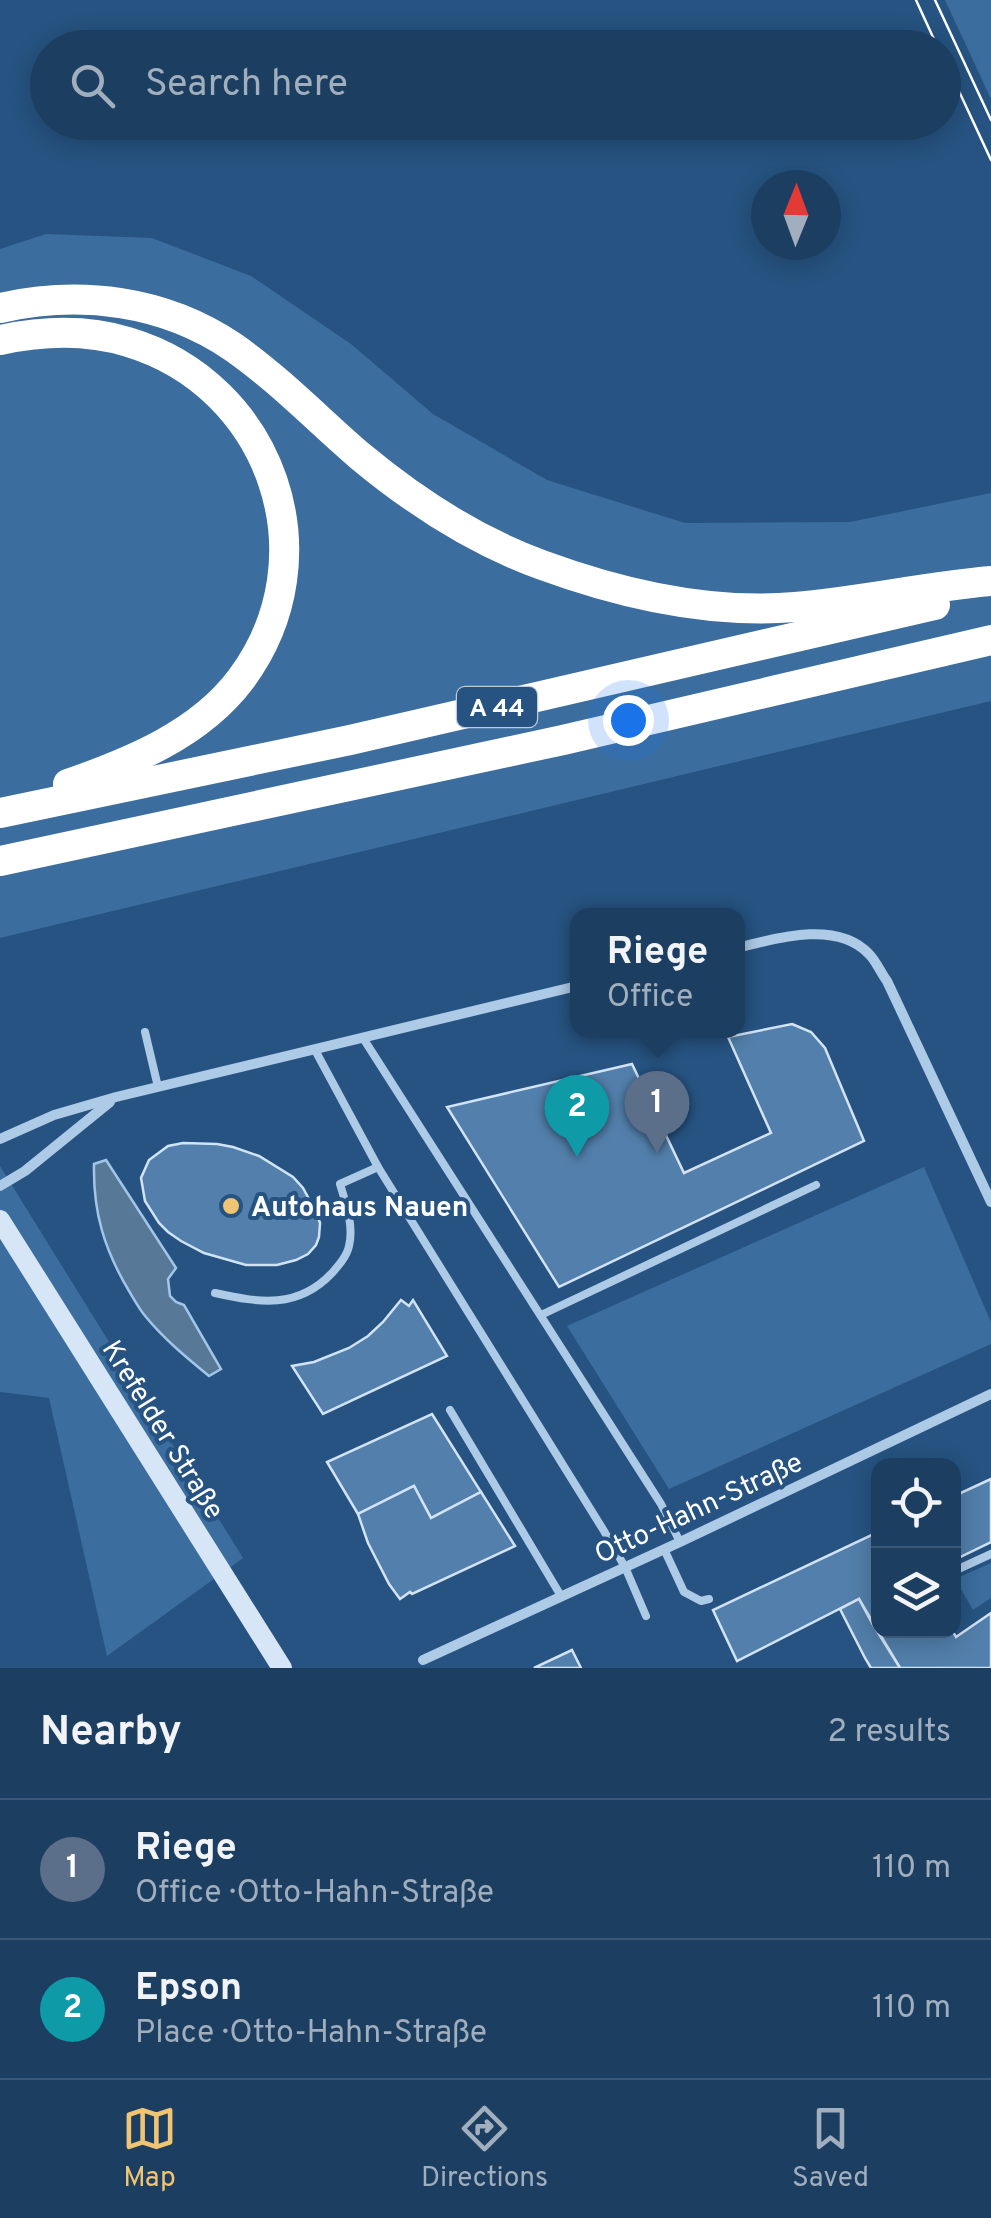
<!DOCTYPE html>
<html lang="en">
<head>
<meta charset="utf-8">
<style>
	:root { --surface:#1c3e61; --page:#29496a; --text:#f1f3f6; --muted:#a0aebd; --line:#3a5776; --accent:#efc472 }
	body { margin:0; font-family:Overpass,sans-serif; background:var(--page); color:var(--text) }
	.controls { position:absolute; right:30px; bottom:30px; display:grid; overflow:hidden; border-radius:20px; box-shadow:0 5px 25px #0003 }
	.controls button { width:90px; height:90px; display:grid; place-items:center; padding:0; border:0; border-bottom:2px solid var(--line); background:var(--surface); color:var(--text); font:50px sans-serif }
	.compass { position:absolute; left:751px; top:170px; width:90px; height:90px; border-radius:50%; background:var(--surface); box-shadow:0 5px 25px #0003; rotate:1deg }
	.you { position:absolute; left:628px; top:720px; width:35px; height:35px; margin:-25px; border:8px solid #fff; border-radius:50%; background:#1a73e8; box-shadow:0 0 0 15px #1a73e833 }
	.badge { display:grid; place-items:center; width:65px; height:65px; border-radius:50%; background:var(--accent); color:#fff; font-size:32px; font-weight:700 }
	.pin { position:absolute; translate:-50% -82px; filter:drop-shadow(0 2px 5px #0008) }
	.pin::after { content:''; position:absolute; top:52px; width:35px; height:30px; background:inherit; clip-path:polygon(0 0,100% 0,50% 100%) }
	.popup { position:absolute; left:570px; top:908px; width:175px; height:130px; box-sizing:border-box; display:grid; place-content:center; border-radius:20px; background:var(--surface); filter:drop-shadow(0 2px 8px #0005); font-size:32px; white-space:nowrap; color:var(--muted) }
	.popup b { font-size:38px; color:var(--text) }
	.popup::after { content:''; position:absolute; left:50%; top:100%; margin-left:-20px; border:20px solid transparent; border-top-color:var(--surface) }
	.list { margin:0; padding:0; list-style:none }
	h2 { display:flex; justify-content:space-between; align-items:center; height:130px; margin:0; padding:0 40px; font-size:42px }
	h2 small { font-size:32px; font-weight:400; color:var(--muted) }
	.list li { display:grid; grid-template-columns:65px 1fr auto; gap:30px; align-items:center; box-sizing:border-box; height:140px; padding:0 40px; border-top:2px solid var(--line) }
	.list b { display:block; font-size:38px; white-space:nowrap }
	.list p { margin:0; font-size:32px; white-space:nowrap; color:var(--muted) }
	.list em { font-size:32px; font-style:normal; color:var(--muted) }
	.icon { flex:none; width:55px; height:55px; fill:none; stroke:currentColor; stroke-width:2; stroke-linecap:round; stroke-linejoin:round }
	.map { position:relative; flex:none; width:991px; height:1668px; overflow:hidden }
	.search { position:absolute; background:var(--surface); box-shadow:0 5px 25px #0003; left:30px; right:30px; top:30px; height:110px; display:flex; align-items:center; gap:25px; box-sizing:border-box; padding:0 35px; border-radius:55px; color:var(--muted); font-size:38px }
	.sheet { height:410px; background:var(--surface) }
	nav { display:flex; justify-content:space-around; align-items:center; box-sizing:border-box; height:140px; border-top:2px solid var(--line); background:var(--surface); font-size:28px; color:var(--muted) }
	nav a { display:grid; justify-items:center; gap:5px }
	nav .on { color:var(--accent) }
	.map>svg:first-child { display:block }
	.green { fill:#3b6d9e }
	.water { fill:#587898; stroke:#a2c6e7; stroke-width:2.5 }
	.building { fill:#527fab; stroke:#d1e3f5; stroke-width:2.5 }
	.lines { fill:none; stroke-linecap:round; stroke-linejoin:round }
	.service { stroke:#adcae6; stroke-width:8 }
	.minor { stroke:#adcae6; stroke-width:10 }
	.secondary { stroke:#d7e6f6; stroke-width:20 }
	.motorway { stroke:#fff; stroke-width:30 }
	.tram { stroke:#fff; stroke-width:2.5 }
	.poi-dot { fill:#efc472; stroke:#265381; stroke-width:4 }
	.labels { text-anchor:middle; stroke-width:8; stroke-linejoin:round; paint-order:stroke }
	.shield { fill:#265381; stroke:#becbd9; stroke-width:2.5 }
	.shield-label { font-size:25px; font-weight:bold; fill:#fff }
	.poi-label { font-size:28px; font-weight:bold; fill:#fff; stroke:#265381; text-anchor:start }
	.street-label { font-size:28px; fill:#fff; stroke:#265381 }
</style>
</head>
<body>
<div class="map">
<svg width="991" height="1668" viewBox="0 0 991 1668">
	<rect width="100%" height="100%" fill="#265381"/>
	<g class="green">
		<path d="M945,0H991V99Z"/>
		<path d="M46,234L152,238L251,276L351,344L433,414L547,480L685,523L850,522L991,493V701L0,938V249Z"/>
		<path d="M0,1166L243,1558L107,1656L49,1398L0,1392Z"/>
		<path d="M924,1167L991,1322V1344L669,1489L567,1326Z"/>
		<path d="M991,1563V1598L973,1610L955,1579Z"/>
	</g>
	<path class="water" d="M106,1160L176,1268L168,1279L170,1296L176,1302L184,1305L221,1369L209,1376C187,1358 164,1339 146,1317C139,1309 134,1299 129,1291C104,1249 93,1212 94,1164Z"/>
	<g class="building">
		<path d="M792,1024L811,1032L825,1048L864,1141L559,1287L447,1107L632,1064L684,1173L771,1133L728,1037Z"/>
		<path d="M183,1143L217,1144L233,1147L259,1156L293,1177L303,1188L317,1214L320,1223L319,1237L316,1245L308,1254L296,1260L277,1265H246L204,1253L181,1241L168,1232L159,1223L145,1201L141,1178L149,1160L168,1146Z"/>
		<path d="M401,1300L409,1306L413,1300L447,1356L323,1414L292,1366L314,1362L349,1348L368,1336L383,1322Z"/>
		<path d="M432,1414L481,1492L431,1518L414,1486L358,1514L327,1462Z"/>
		<path d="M991,1479V1542L954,1560V1496Z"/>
		<path d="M414,1486L431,1518L481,1492L515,1546L412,1594L410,1592L400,1599L389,1584L368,1543L358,1514Z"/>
		<path d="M878,1532V1630H952L956,1637L991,1613V1668H900L859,1599L737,1661L713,1610Z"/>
		<path d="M859,1599L872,1623L900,1668H871L865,1658L840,1609Z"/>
		<path d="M572,1650L581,1668H534Z"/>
	</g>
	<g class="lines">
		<g class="service">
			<path d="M145,1032L158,1087"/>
			<path d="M363,1038L661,1504L680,1542"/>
			<path d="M315,1050L378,1167L604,1531L625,1567L646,1616"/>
			<path d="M215,1293C260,1303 298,1309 332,1273C339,1265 347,1256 349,1246C354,1226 346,1204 340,1184L378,1167"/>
			<path d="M541,1315L816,1185"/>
			<path d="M450,1410L561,1596"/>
			<path d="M664,1549L684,1592L701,1601L709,1599"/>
			<path d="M954,1571L991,1554"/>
		</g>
		<g class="minor">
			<path d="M737,948C776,938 837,920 869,954C876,961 881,973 887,981L991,1202"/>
			<path d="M0,1139L54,1115L116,1097L577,986"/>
			<path d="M0,1186L25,1171L110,1102"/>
			<path d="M423,1660L680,1542L991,1394"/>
		</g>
		<path class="secondary" d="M0,1220L282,1668"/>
		<g class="motorway">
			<path d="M0,308C80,290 164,300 233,347C279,379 318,420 360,456C414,501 476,541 542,565C621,594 711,614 795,607C861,601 925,587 991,581"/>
			<path d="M0,340C42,331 86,329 128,342C272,385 332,557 241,679C200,734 131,762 68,784"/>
			<path d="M0,813L350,740L935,605"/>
			<path d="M0,861L563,740L991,640"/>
		</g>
		<g class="tram">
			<path d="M916,0L938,48"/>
			<path d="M935,0L991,120"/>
			<path d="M944,59L991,160"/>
		</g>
	</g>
	<circle class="poi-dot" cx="231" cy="1206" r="10"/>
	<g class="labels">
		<rect class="shield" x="457" y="687" width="80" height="40" rx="8"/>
		<g class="shield-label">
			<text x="497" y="716">A 44</text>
		</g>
		<g class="poi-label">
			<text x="251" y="1216">Autohaus Nauen</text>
		</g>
		<g class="street-label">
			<text transform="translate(164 1429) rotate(58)" y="10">Krefelder Straße</text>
			<text transform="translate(698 1507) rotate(-25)" y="10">Otto-Hahn-Straße</text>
		</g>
	</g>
</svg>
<div class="controls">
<button><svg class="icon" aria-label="locate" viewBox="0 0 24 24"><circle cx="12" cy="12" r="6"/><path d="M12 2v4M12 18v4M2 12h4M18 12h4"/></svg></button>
<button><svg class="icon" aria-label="layers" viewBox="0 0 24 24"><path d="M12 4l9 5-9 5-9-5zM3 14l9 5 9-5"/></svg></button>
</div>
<svg class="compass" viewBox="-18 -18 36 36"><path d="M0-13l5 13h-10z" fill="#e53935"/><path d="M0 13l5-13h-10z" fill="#a0aebd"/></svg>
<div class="you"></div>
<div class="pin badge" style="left:657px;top:1153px;background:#5c6f8a">1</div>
<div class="popup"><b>Riege</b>Office</div>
<div class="pin badge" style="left:577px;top:1157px;background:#0f9aa8">2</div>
<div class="search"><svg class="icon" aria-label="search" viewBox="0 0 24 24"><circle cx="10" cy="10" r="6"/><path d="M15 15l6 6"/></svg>Search here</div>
</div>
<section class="sheet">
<h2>Nearby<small>2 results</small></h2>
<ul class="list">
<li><span class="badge" style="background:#5c6f8a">1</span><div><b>Riege</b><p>Office · Otto-Hahn-Straße</p></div><em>110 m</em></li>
<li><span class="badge" style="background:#0f9aa8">2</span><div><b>Epson</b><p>Place · Otto-Hahn-Straße</p></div><em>110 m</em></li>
</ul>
</section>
<nav>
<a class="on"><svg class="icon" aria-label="map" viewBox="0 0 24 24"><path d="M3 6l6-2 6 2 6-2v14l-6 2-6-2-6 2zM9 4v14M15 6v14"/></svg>Map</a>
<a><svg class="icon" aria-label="directions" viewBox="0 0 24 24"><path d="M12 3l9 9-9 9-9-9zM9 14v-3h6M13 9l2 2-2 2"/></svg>Directions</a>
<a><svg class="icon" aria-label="saved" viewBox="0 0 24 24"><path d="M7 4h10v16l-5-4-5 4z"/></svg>Saved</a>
</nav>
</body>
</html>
